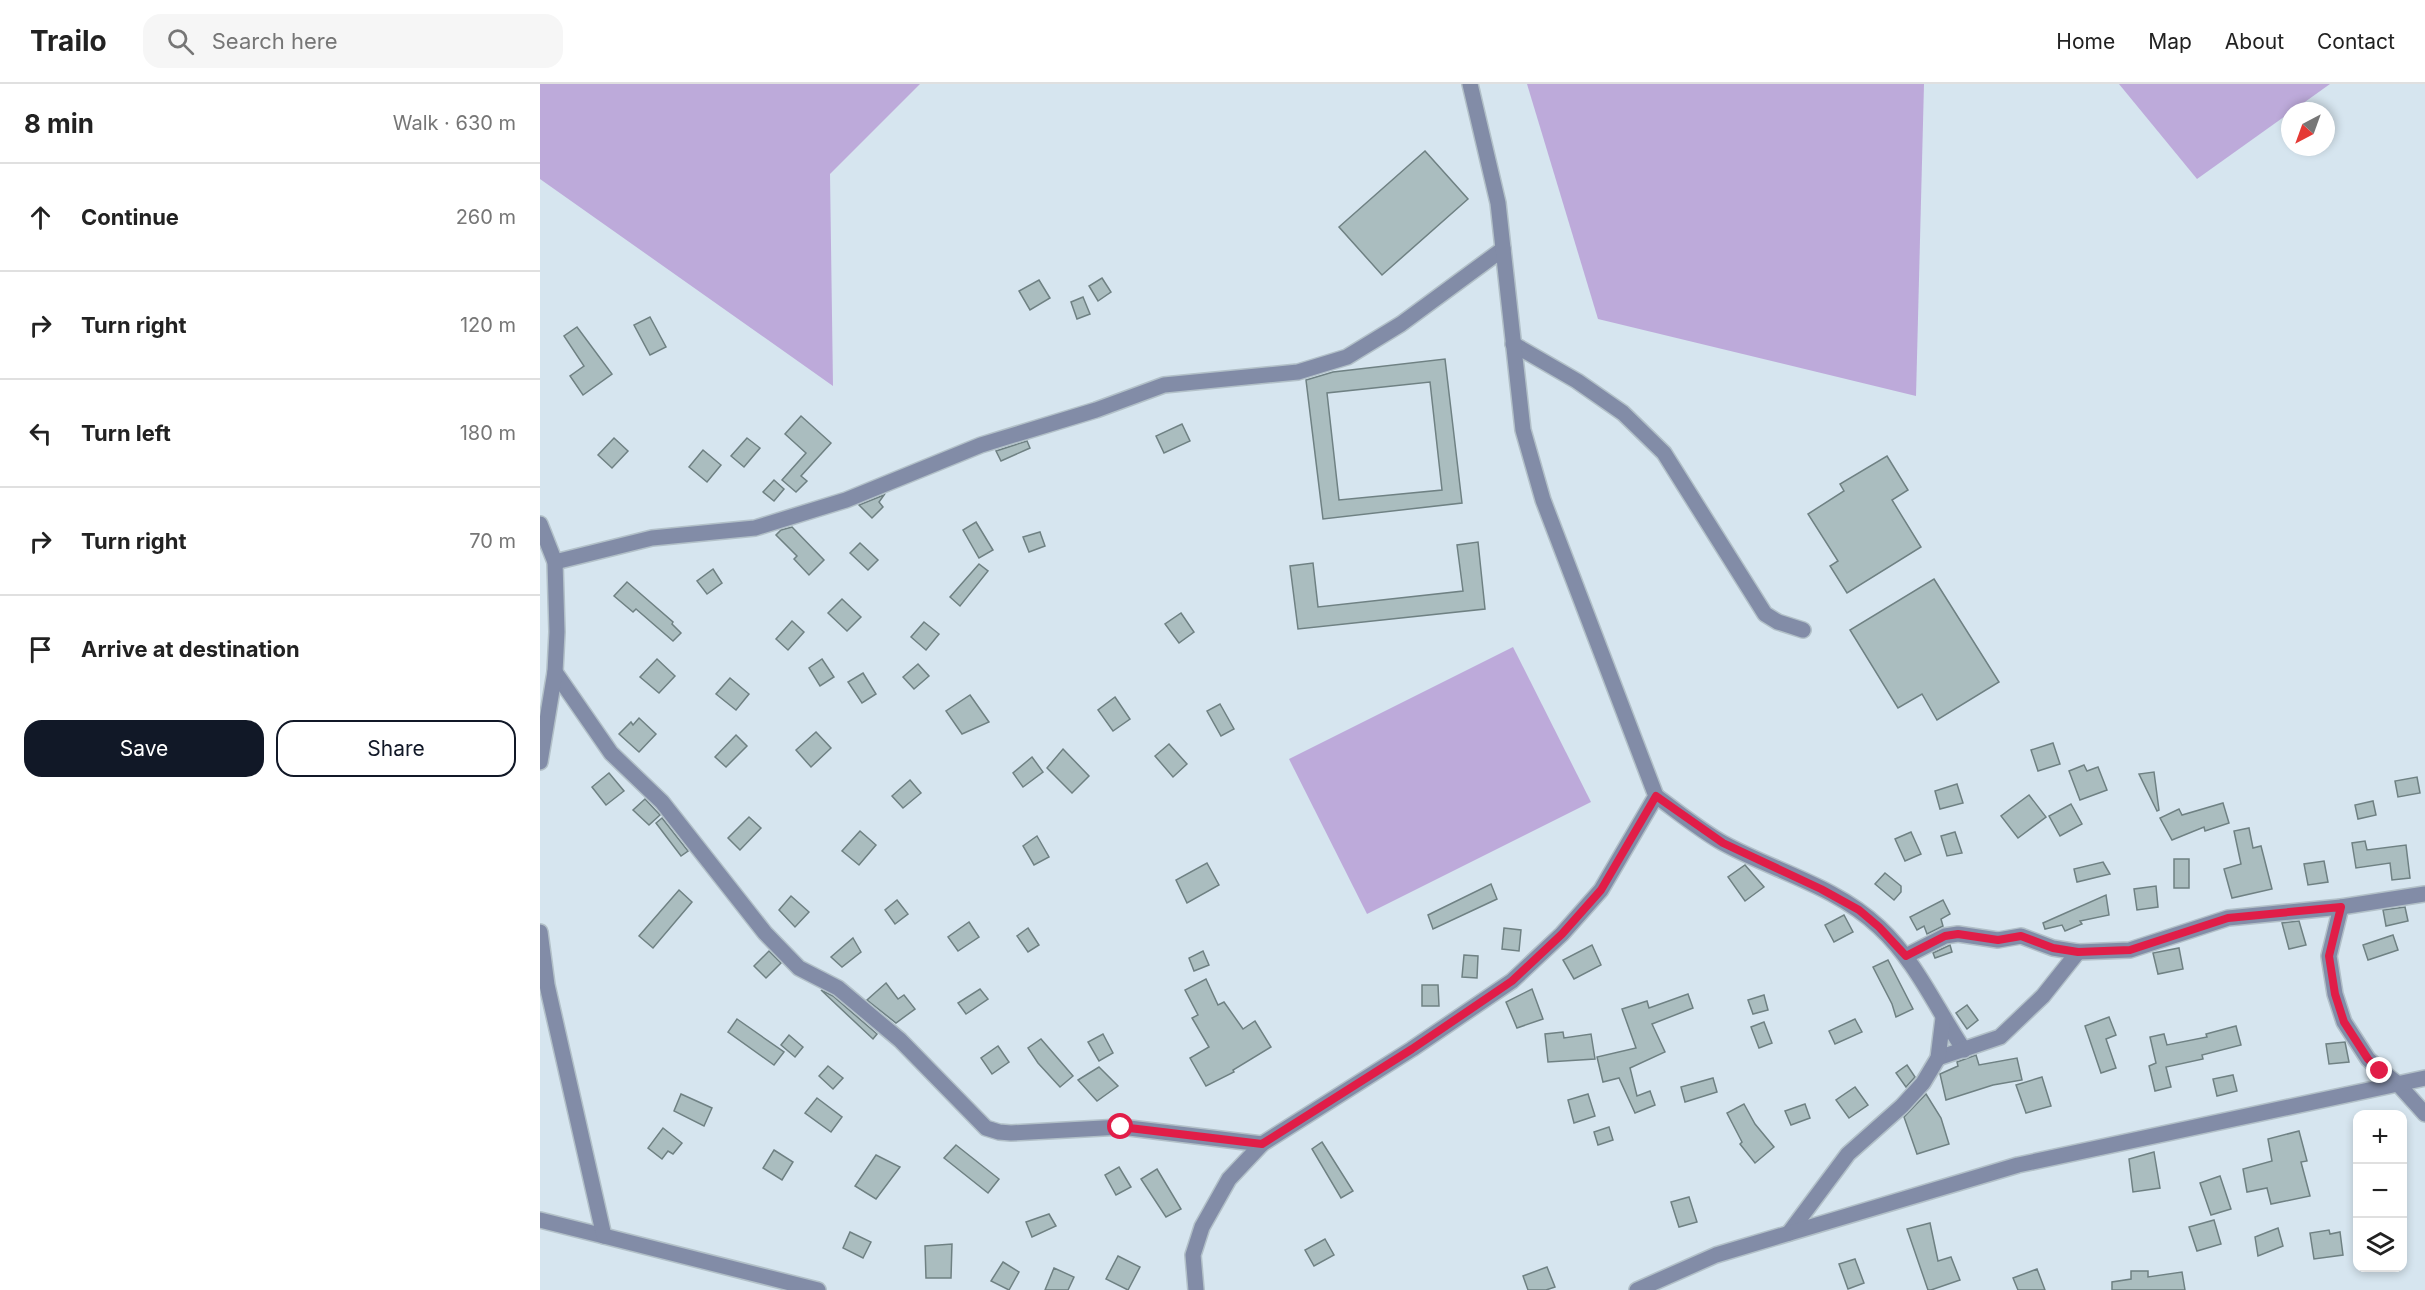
<!DOCTYPE html>
<html lang="en">
<head>
<meta charset="utf-8">
<style>
	:root { --surface:#fff; --page:#f6f6f6; --text:#222; --muted:#767676; --line:#e0e0e0; --accent:#111827 }
	body { margin:0; font-family:Inter,sans-serif; background:var(--page); color:var(--text) }
	.controls { position:absolute; right:18px; bottom:18px; display:grid; overflow:hidden; border-radius:12px; box-shadow:0 3px 9px #0003 }
	.controls button { width:54px; height:54px; display:grid; place-items:center; padding:0; border:0; border-bottom:2px solid var(--line); background:var(--surface); color:var(--text); font:30px sans-serif }
	.compass { position:absolute; left:1741px; top:18px; width:54px; height:54px; border-radius:50%; background:var(--surface); box-shadow:0 3px 9px #0003; rotate:221deg }
	.stop { position:absolute; width:18px; height:18px; margin:-14px; border:4px solid #e11d48; border-radius:50%; background:#fff }
	.stop.end { background:#e11d48; border-color:#fff; box-shadow:0 2px 6px #0008 }
	.list { margin:0; padding:0; list-style:none }
	h2 { display:flex; justify-content:space-between; align-items:center; height:78px; margin:0; padding:0 24px; font-size:26px }
	h2 small { font-size:20px; font-weight:400; color:var(--muted) }
	.list li { display:grid; grid-template-columns:39px 1fr auto; gap:18px; align-items:center; box-sizing:border-box; height:108px; padding:0 24px; border-top:2px solid var(--line) }
	.list b { display:block; font-size:22px; white-space:nowrap }
	.list em { font-size:20px; font-style:normal; color:var(--muted) }
	.actions { display:flex; gap:12px; padding:18px 24px }
	.actions a { flex:1; padding:14px 0; border:2px solid var(--accent); border-radius:18px; text-align:center; font-size:21px; color:var(--accent) }
	.actions .main { background:var(--accent); color:#fff }
	.icon { flex:none; width:33px; height:33px; fill:none; stroke:currentColor; stroke-width:2; stroke-linecap:round; stroke-linejoin:round }
	.map { position:relative; flex:none; width:1885px; height:1206px; overflow:hidden }
	header { display:flex; align-items:center; gap:36px; box-sizing:border-box; height:84px; padding:0 30px; background:var(--surface); border-bottom:2px solid var(--line) }
	header strong { font-size:28px }
	nav { display:flex; gap:33px; margin-inline-start:auto; font-size:21px }
	.search { width:420px; height:54px; background:var(--page); display:flex; align-items:center; gap:15px; box-sizing:border-box; padding:0 21px; border-radius:18px; color:var(--muted); font-size:22px }
	main { display:flex }
	aside { flex:1; background:var(--surface) }
	.map>svg:first-child { display:block }
	.green { fill:#bdaada }
	.building { fill:#aabdbf; stroke:#6f8183; stroke-width:1.5; fill-rule:evenodd }
	.lines { fill:none; stroke-linecap:round; stroke-linejoin:round }
	.minor-casing { stroke:#b2c0c8; stroke-width:18 }
	.tertiary-casing { stroke:#b2c0c8; stroke-width:18 }
	.minor { stroke:#828ca7; stroke-width:15 }
	.tertiary { stroke:#828ca7; stroke-width:15 }
	.route { stroke:#e11d48; stroke-width:8 }
</style>
</head>
<body>
<header>
<strong>Trailo</strong>
<div class="search"><svg class="icon" aria-label="search" viewBox="0 0 24 24"><circle cx="10" cy="10" r="6"/><path d="M15 15l6 6"/></svg>Search here</div>
<nav><a>Home</a><a>Map</a><a>About</a><a>Contact</a></nav>
</header>
<main>
<aside>
<h2>8 min<small>Walk · 630 m</small></h2>
<ul class="list">
<li><svg class="icon" aria-label="ahead" viewBox="0 0 24 24"><path d="M12 20V5M6 11l6-6 6 6"/></svg><div><b>Continue</b></div><em>260 m</em></li>
<li><svg class="icon" aria-label="right" viewBox="0 0 24 24"><path d="M7 20v-9h11M14 6l5 5-5 5"/></svg><div><b>Turn right</b></div><em>120 m</em></li>
<li><svg class="icon" aria-label="left" viewBox="0 0 24 24"><path d="M17 20v-9H6M10 6l-5 5 5 5"/></svg><div><b>Turn left</b></div><em>180 m</em></li>
<li><svg class="icon" aria-label="right" viewBox="0 0 24 24"><path d="M7 20v-9h11M14 6l5 5-5 5"/></svg><div><b>Turn right</b></div><em>70 m</em></li>
<li><svg class="icon" aria-label="arrive" viewBox="0 0 24 24"><path d="M6 21V4h12l-3 4 3 4H6"/></svg><div><b>Arrive at destination</b></div></li>
</ul>
<div class="actions"><a class="main">Save</a><a>Share</a></div>
</aside>
<div class="map">
<svg width="1885" height="1206" viewBox="0 0 1885 1206">
	<rect width="100%" height="100%" fill="#d6e5ef"/>
	<g class="green">
		<path d="M0,0H380L290,90L293,302L0,95Z"/>
		<path d="M987,0H1384L1376,312L1058,235Z"/>
		<path d="M1579,0H1790L1657,95Z"/>
		<path d="M973,563L1051,718L827,830L749,675Z"/>
	</g>
	<g class="building">
		<path d="M885,67L928,115L842,191L799,143Z"/>
		<path d="M562,194L571,208L558,217L549,202Z"/>
		<path d="M499,196L510,214L490,226L479,207Z"/>
		<path d="M543,213L550,230L537,235L531,218Z"/>
		<path d="M110,233L126,263L110,271L94,241Z"/>
		<path d="M37,243L72,290L43,311L30,292L44,282L24,252Z"/>
		<path d="M905,275L922,419L783,435L766,296L793,288ZM890,298L902,406L799,416L787,309Z"/>
		<path d="M261,332L291,359L261,392L267,397L256,408L242,396L266,369L245,350Z"/>
		<path d="M642,340L650,357L624,369L616,352Z"/>
		<path d="M74,354L88,367L72,384L58,371Z"/>
		<path d="M207,354L220,364L204,383L191,372Z"/>
		<path d="M487,357L490,364L461,377L456,367Z"/>
		<path d="M163,366L181,381L167,398L149,383Z"/>
		<path d="M1347,372L1368,406L1352,416L1381,463L1307,509L1290,482L1298,477L1268,430L1304,407L1300,400Z"/>
		<path d="M234,396L244,405L234,417L223,408Z"/>
		<path d="M344,411L339,418L343,423L332,434L319,421Z"/>
		<path d="M436,438L453,466L439,474L423,446Z"/>
		<path d="M252,443L284,476L269,491L254,475L257,472L236,451L241,446Z"/>
		<path d="M500,448L505,462L489,468L483,453Z"/>
		<path d="M938,458L945,525L758,545L750,482L773,479L778,523L923,507L917,461Z"/>
		<path d="M320,459L338,476L328,486L310,469Z"/>
		<path d="M439,480L448,487L420,522L410,513Z"/>
		<path d="M173,485L182,499L167,510L157,497Z"/>
		<path d="M1394,495L1459,598L1397,636L1382,610L1358,624L1310,546Z"/>
		<path d="M87,498L133,538L132,540L141,549L133,557L96,525L93,528L74,512Z"/>
		<path d="M302,515L321,533L307,547L288,529Z"/>
		<path d="M641,529L654,548L639,559L625,540Z"/>
		<path d="M252,537L264,548L248,566L236,555Z"/>
		<path d="M384,538L399,550L386,566L371,553Z"/>
		<path d="M117,575L135,592L119,609L100,593Z"/>
		<path d="M282,575L294,593L280,602L269,584Z"/>
		<path d="M378,580L389,592L374,605L363,593Z"/>
		<path d="M323,589L336,610L322,619L308,598Z"/>
		<path d="M190,594L209,610L196,626L176,610Z"/>
		<path d="M430,611L449,638L422,650L406,627Z"/>
		<path d="M575,613L590,635L573,647L558,626Z"/>
		<path d="M680,620L694,645L681,652L667,627Z"/>
		<path d="M99,634L116,650L99,668L79,650L91,638L93,641Z"/>
		<path d="M276,648L291,664L271,683L256,666Z"/>
		<path d="M196,651L207,662L186,683L175,673Z"/>
		<path d="M1513,659L1520,680L1498,687L1491,666Z"/>
		<path d="M629,660L647,680L633,693L615,672Z"/>
		<path d="M523,665L549,692L532,709L507,684Z"/>
		<path d="M492,673L503,688L483,703L473,689Z"/>
		<path d="M1544,681L1547,687L1558,683L1567,706L1540,716L1529,687Z"/>
		<path d="M1614,688L1619,726L1617,727L1599,690Z"/>
		<path d="M69,689L84,707L66,721L52,703Z"/>
		<path d="M1877,693L1880,709L1858,713L1855,697Z"/>
		<path d="M370,696L381,709L363,724L352,712Z"/>
		<path d="M1417,700L1423,719L1400,725L1395,707Z"/>
		<path d="M1489,711L1506,733L1478,754L1461,732Z"/>
		<path d="M105,715L120,731L109,741L93,726Z"/>
		<path d="M1833,717L1836,731L1818,735L1815,721Z"/>
		<path d="M1683,719L1689,739L1665,747L1664,743L1632,756L1620,734L1639,725L1642,731Z"/>
		<path d="M1531,720L1542,740L1520,752L1509,732Z"/>
		<path d="M209,733L221,744L200,766L188,754Z"/>
		<path d="M122,734L148,767L141,772L116,739Z"/>
		<path d="M1709,744L1713,764L1721,762L1732,805L1692,814L1684,785L1701,780L1694,747Z"/>
		<path d="M320,747L336,761L319,781L302,767Z"/>
		<path d="M1371,748L1381,770L1365,777L1355,755Z"/>
		<path d="M1415,748L1422,769L1407,772L1401,752Z"/>
		<path d="M497,752L509,773L494,781L483,762Z"/>
		<path d="M1825,757L1827,766L1866,761L1870,794L1852,796L1850,779L1816,784L1812,759Z"/>
		<rect x="1634" y="775" width="15" height="29"/>
		<path d="M1784,777L1788,798L1768,801L1764,780Z"/>
		<path d="M1563,778L1570,790L1537,798L1534,785Z"/>
		<path d="M667,779L679,801L647,819L636,796Z"/>
		<path d="M1205,781L1224,803L1205,817L1188,793Z"/>
		<path d="M1345,789L1361,802V808L1354,816L1335,800Z"/>
		<path d="M951,800L957,815L893,845L888,831Z"/>
		<path d="M1616,802L1618,823L1597,826L1594,805Z"/>
		<path d="M139,806L152,818L113,864L99,852Z"/>
		<path d="M1566,811L1569,831L1540,837L1542,840L1525,847L1522,841L1505,845L1503,839Z"/>
		<path d="M251,812L269,828L255,843L239,826Z"/>
		<path d="M357,816L368,830L355,840L345,826Z"/>
		<path d="M1403,816L1410,830L1401,835L1403,842L1387,850L1384,842L1377,846L1370,833Z"/>
		<path d="M1865,823L1868,837L1846,842L1843,826Z"/>
		<path d="M1304,831L1313,848L1294,858L1285,841Z"/>
		<path d="M1759,837L1766,861L1749,865L1742,839Z"/>
		<path d="M429,838L439,853L418,867L408,853Z"/>
		<path d="M488,844L499,861L488,868L477,852Z"/>
		<path d="M964,844L981,846L979,867L962,865Z"/>
		<path d="M1853,851L1858,866L1828,876L1823,861Z"/>
		<path d="M313,854L321,868L302,883L291,873Z"/>
		<path d="M1052,861L1061,881L1034,895L1023,876Z"/>
		<path d="M1410,861L1412,868L1395,874L1393,869Z"/>
		<path d="M1639,864L1643,885L1618,890L1613,869Z"/>
		<path d="M229,867L241,879L226,894L214,882Z"/>
		<path d="M663,867L669,881L654,887L649,874Z"/>
		<path d="M924,871L938,872L937,894L922,893Z"/>
		<path d="M1348,876L1373,925L1356,933L1352,920L1333,883Z"/>
		<path d="M666,895L678,921L684,918L703,945L715,937L731,963L693,986L694,988L666,1002L650,974L669,963L652,934L658,931L645,906Z"/>
		<path d="M346,899L358,915L364,911L375,925L356,939L327,916Z"/>
		<path d="M882,901H898L899,922H882Z"/>
		<path d="M440,905L448,915L426,930L418,919Z"/>
		<path d="M992,905L1003,935L977,944L966,918Z"/>
		<path d="M281,906L293,912L337,950L333,955Z"/>
		<path d="M1148,910L1153,924L1112,940L1125,968L1090,984L1097,1012L1110,1007L1115,1021L1095,1029L1079,994L1063,998L1057,973L1096,964L1082,925L1107,917L1109,924Z"/>
		<path d="M1224,911L1228,926L1213,930L1208,916Z"/>
		<path d="M1427,921L1438,936L1427,945L1416,929Z"/>
		<path d="M1569,933L1576,951L1566,955L1576,984L1561,989L1545,942Z"/>
		<path d="M197,935L244,968L234,981L188,948Z"/>
		<path d="M1315,935L1322,948L1295,960L1289,947Z"/>
		<path d="M1224,938L1232,959L1219,964L1211,943Z"/>
		<path d="M1696,942L1701,961L1662,971L1663,975L1626,983L1631,1003L1615,1007L1609,982L1616,979L1610,953L1624,950L1627,961L1667,953L1666,950Z"/>
		<path d="M1023,948L1024,954L1051,950L1055,975L1008,978L1005,950Z"/>
		<path d="M563,950L573,969L559,977L548,958Z"/>
		<path d="M249,951L263,963L255,973L241,961Z"/>
		<path d="M501,955L533,992L520,1003L498,979L488,964Z"/>
		<path d="M1805,958L1809,978L1789,980L1786,960Z"/>
		<path d="M458,962L469,978L452,990L441,974Z"/>
		<path d="M1436,971L1439,981L1477,974L1482,996L1453,1001L1406,1016L1400,990L1418,982L1417,978Z"/>
		<path d="M1367,981L1375,993L1366,1003L1356,989Z"/>
		<path d="M288,982L303,994L293,1005L279,992Z"/>
		<path d="M559,983L578,1002L557,1017L538,996Z"/>
		<path d="M1693,991L1697,1007L1677,1012L1673,995Z"/>
		<path d="M1502,993L1511,1022L1486,1029L1476,1001Z"/>
		<path d="M1173,994L1177,1008L1145,1018L1141,1003Z"/>
		<path d="M1315,1003L1328,1021L1309,1034L1296,1016Z"/>
		<path d="M141,1010L172,1024L164,1042L134,1027Z"/>
		<path d="M1048,1010L1055,1032L1034,1039L1028,1016Z"/>
		<path d="M1386,1010L1401,1034L1409,1060L1377,1070L1364,1033Z"/>
		<path d="M277,1014L302,1033L291,1048L265,1029Z"/>
		<path d="M1204,1020L1215,1040L1234,1063L1215,1079L1200,1060L1202,1058L1187,1029Z"/>
		<path d="M1265,1020L1270,1034L1251,1041L1245,1027Z"/>
		<path d="M1069,1043L1073,1056L1058,1061L1054,1048Z"/>
		<path d="M123,1044L142,1059L133,1070L128,1067L122,1075L108,1064Z"/>
		<path d="M1759,1047L1767,1077L1761,1078L1770,1112L1731,1120L1727,1104L1707,1108L1703,1085L1732,1077L1728,1055Z"/>
		<path d="M782,1058L813,1107L801,1114L772,1065Z"/>
		<path d="M416,1061L459,1095L448,1109L404,1074Z"/>
		<path d="M234,1066L253,1078L242,1096L223,1084Z"/>
		<path d="M1614,1068L1620,1104L1593,1108L1589,1075Z"/>
		<path d="M336,1071L360,1083L336,1115L315,1102Z"/>
		<path d="M579,1083L591,1103L576,1111L565,1091Z"/>
		<path d="M617,1085L641,1125L626,1133L601,1095Z"/>
		<path d="M1680,1092L1691,1125L1671,1131L1660,1099Z"/>
		<path d="M1149,1113L1157,1138L1139,1143L1131,1118Z"/>
		<path d="M509,1130L516,1142L492,1153L486,1138Z"/>
		<path d="M1674,1136L1681,1160L1657,1167L1649,1143Z"/>
		<path d="M1390,1139L1398,1177L1411,1173L1420,1196L1391,1206H1388L1367,1145Z"/>
		<path d="M1738,1144L1743,1162L1718,1172L1715,1153Z"/>
		<path d="M1789,1146L1790,1150L1800,1148L1803,1171L1774,1175L1770,1149Z"/>
		<path d="M310,1148L331,1158L323,1174L303,1164Z"/>
		<path d="M785,1155L794,1171L774,1182L765,1166Z"/>
		<path d="M412,1160L411,1194H386L385,1162Z"/>
		<path d="M578,1172L600,1183L588,1206L566,1195Z"/>
		<path d="M1315,1175L1324,1199L1308,1205L1299,1180Z"/>
		<path d="M463,1178L479,1188L469,1206L451,1197Z"/>
		<path d="M1007,1183L1015,1203L1006,1206H988L983,1192Z"/>
		<path d="M514,1184L534,1193L528,1206H505Z"/>
		<path d="M1497,1185L1505,1206H1478L1473,1194Z"/>
		<path d="M1591,1187H1608V1193L1642,1188L1645,1206H1572V1198L1591,1195Z"/>
	</g>
	<g class="lines">
		<g class="minor-casing">
			<g id="minor">
				<path d="M973,260L1037,297L1083,329L1124,369L1225,530L1238,538L1263,546"/>
				<path d="M15,478L112,454L215,444L306,416L441,361L556,326L624,301L758,288L807,273L861,240L963,165"/>
				<path d="M15,588L71,669L122,718L225,849L259,884L298,904L360,956L446,1044L459,1048L471,1049L581,1043L722,1060"/>
				<path d="M1116,712C1138,728 1160,746 1183,759C1234,787 1296,802 1339,843C1376,877 1396,924 1424,966"/>
				<path d="M1801,823L1789,872L1795,910L1804,938L1828,975L1840,986L1858,1000L1885,1030"/>
				<path d="M1366,872L1405,852L1418,850L1458,856L1481,852L1513,864L1538,868L1590,866L1688,834L1801,823L1885,810"/>
				<path d="M1398,974L1460,953L1503,912L1538,868"/>
				<path d="M0,1136L64,1152"/>
				<path d="M1249,1149L1308,1070L1362,1022L1383,999L1398,974L1403,934"/>
				<path d="M656,1206L653,1171L662,1143L689,1095L722,1060L872,965L972,897L1022,850L1061,806L1116,712L1003,416L983,346L958,119L930,0"/>
			</g>
		</g>
		<g class="tertiary-casing">
			<g id="tertiary">
				<path d="M0,440L15,478L17,548L15,588L0,678"/>
				<path d="M0,848L7,901L64,1152L278,1206"/>
				<path d="M1097,1206L1176,1171L1478,1081L1885,994"/>
			</g>
		</g>
		<use href="#minor" class="minor"/>
		<use href="#tertiary" class="tertiary"/>
	</g>
	<g class="lines">
		<path class="route" d="M581,1043L722,1060L872,965L972,897L1022,850L1061,806L1116,712L1183,759L1281,805L1319,826L1339,843L1366,872L1405,852L1418,850L1458,856L1481,852L1513,864L1538,868L1590,866L1688,834L1801,823L1789,872L1795,910L1804,938L1828,975L1840,987"/>
	</g>
</svg>
<div class="controls">
<button>+</button>
<button>−</button>
<button><svg class="icon" aria-label="layers" viewBox="0 0 24 24"><path d="M12 4l9 5-9 5-9-5zM3 14l9 5 9-5"/></svg></button>
</div>
<svg class="compass" viewBox="-18 -18 36 36"><path d="M0-13l5 13h-10z" fill="#e53935"/><path d="M0 13l5-13h-10z" fill="#767676"/></svg>
<div class="stop" style="left:581px;top:1043px"></div>
<div class="stop end" style="left:1840px;top:987px"></div>
</div>
</main>
</body>
</html>
